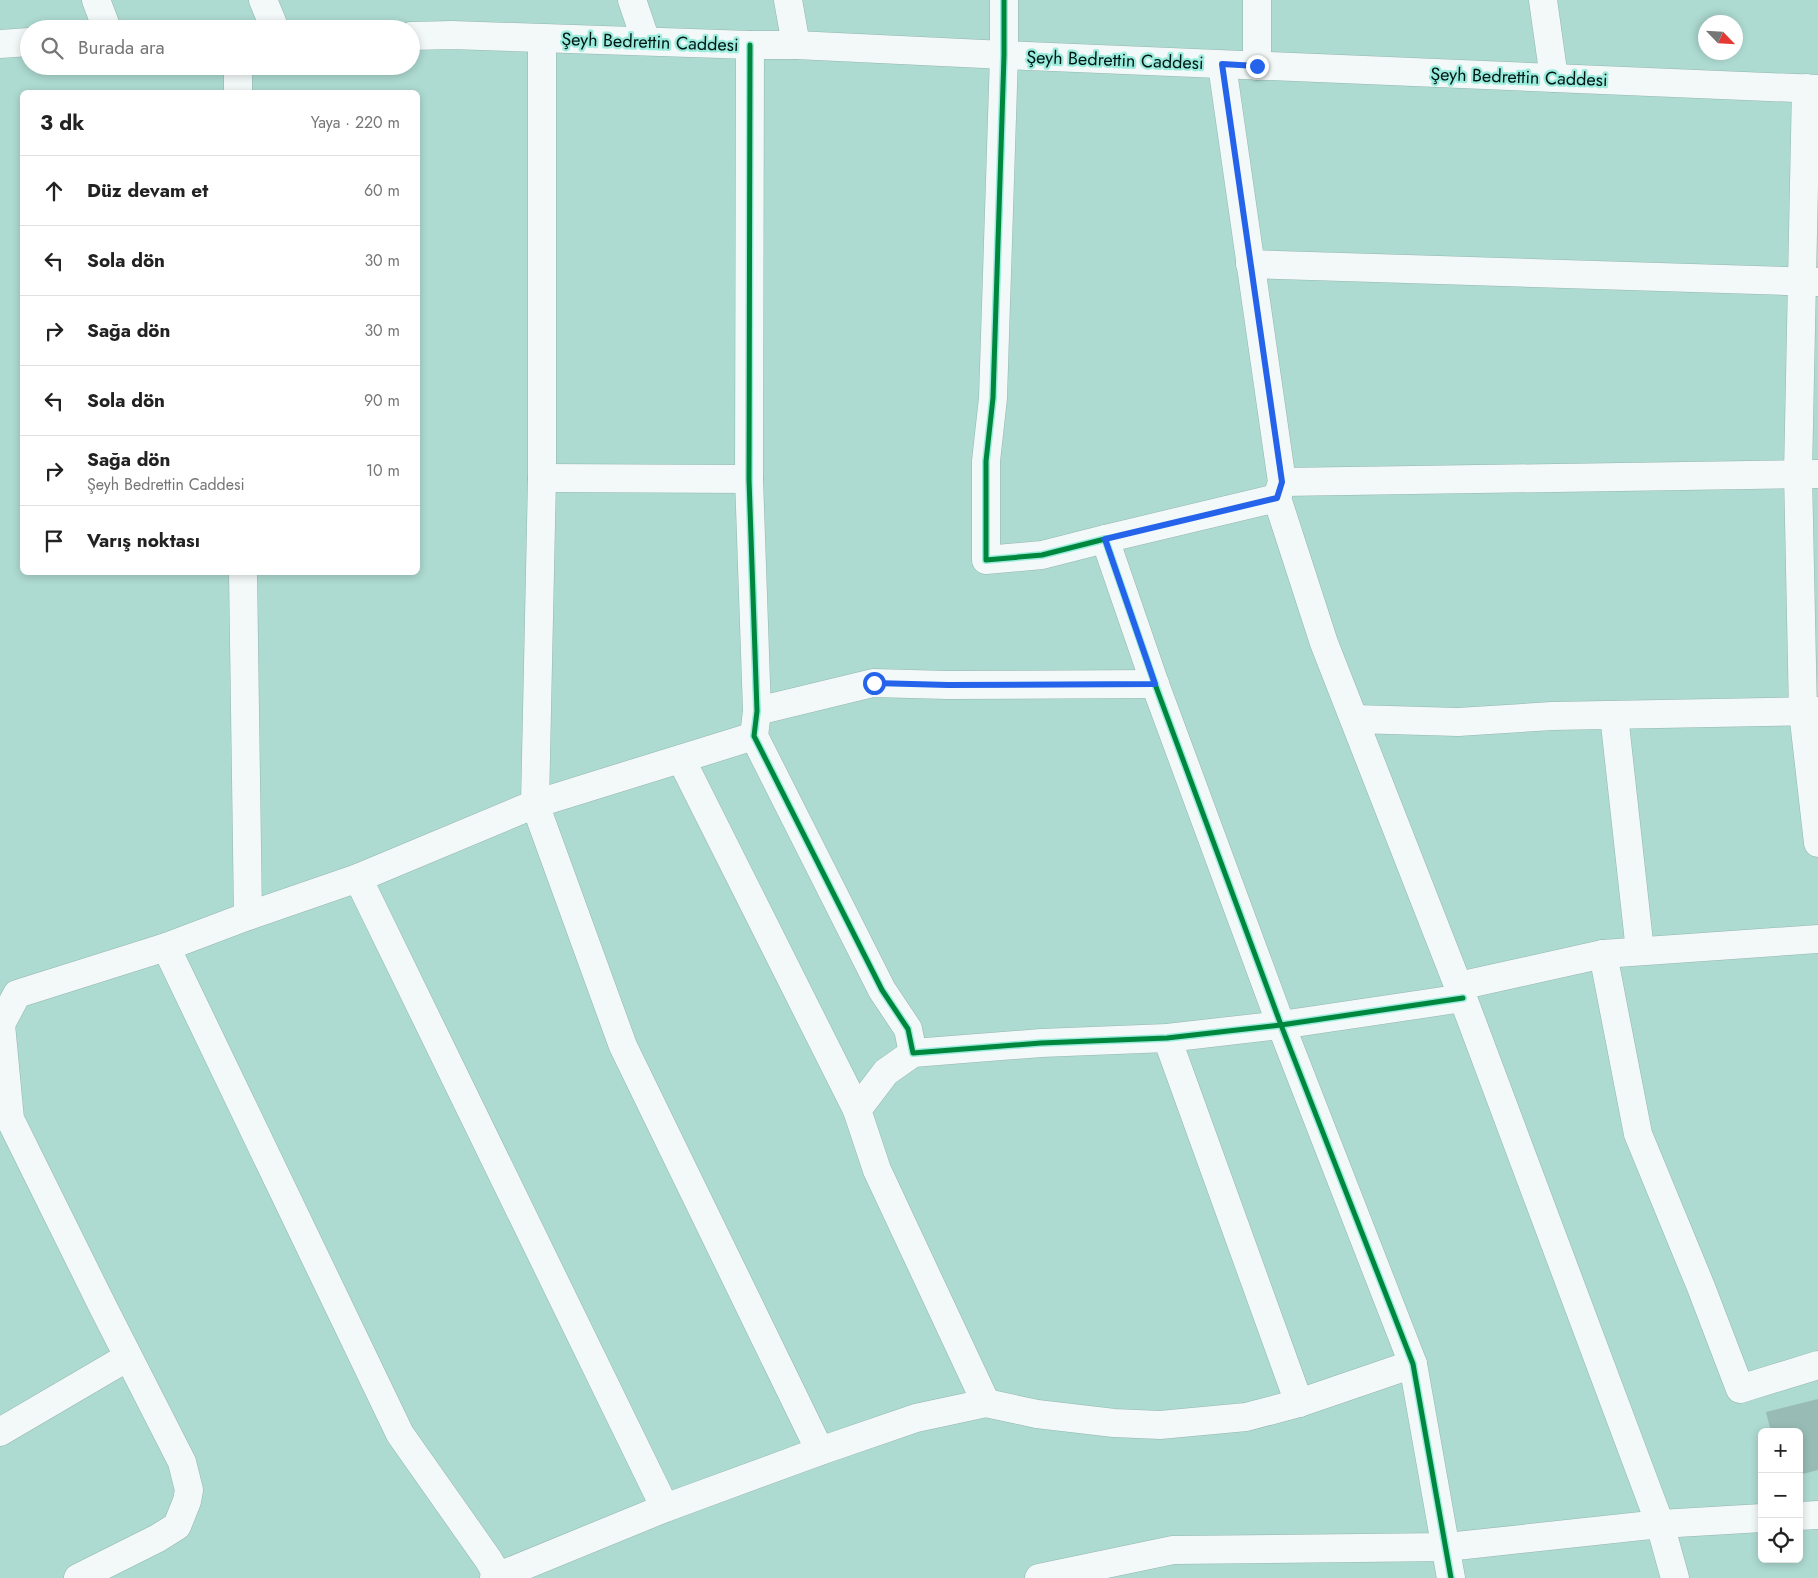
<!DOCTYPE html>
<html lang="tr">
<head>
<meta charset="utf-8">
<style>
	:root { --surface:#fff; --page:#f6f6f6; --text:#222; --muted:#767676; --line:#e0e0e0 }
	body { margin:0; font-family:Jost,sans-serif; background:var(--page); color:var(--text) }
	.controls { position:absolute; right:15px; bottom:15px; display:grid; overflow:hidden; border-radius:8px; box-shadow:0 2px 8px #0003 }
	.controls button { width:45px; height:45px; display:grid; place-items:center; padding:0; border:0; border-bottom:1px solid var(--line); background:var(--surface); color:var(--text); font:25px sans-serif }
	.compass { position:absolute; left:1698px; top:15px; width:45px; height:45px; border-radius:50%; background:var(--surface); box-shadow:0 2px 8px #0003; rotate:115deg }
	.stop { position:absolute; width:15px; height:15px; margin:-11px; border:4px solid #2563eb; border-radius:50%; background:#fff }
	.stop.end { background:#2563eb; border-color:#fff; box-shadow:0 1px 5px #0008 }
	.list { margin:0; padding:0; list-style:none }
	h2 { display:flex; justify-content:space-between; align-items:center; height:65px; margin:0; padding:0 20px; font-size:21px }
	h2 small { font-size:16px; font-weight:400; color:var(--muted) }
	.list li { display:grid; grid-template-columns:32px 1fr auto; gap:15px; align-items:center; box-sizing:border-box; height:70px; padding:0 20px; border-top:1px solid var(--line) }
	.list b { display:block; font-size:19px; white-space:nowrap }
	.list p { margin:0; font-size:16px; white-space:nowrap; color:var(--muted) }
	.list em { font-size:16px; font-style:normal; color:var(--muted) }
	.icon { flex:none; width:28px; height:28px; fill:none; stroke:currentColor; stroke-width:2; stroke-linecap:round; stroke-linejoin:round }
	.map { position:relative; flex:none; width:1818px; height:1578px; overflow:hidden }
	.search { position:absolute; background:var(--surface); box-shadow:0 2px 8px #0003; left:20px; top:20px; width:400px; height:55px; display:flex; align-items:center; gap:12px; box-sizing:border-box; padding:0 18px; border-radius:28px; color:var(--muted); font-size:19px }
	.panel { position:absolute; background:var(--surface); box-shadow:0 2px 8px #0003; left:20px; top:90px; width:400px; height:485px; border-radius:8px }
	.map>svg:first-child { display:block }
	.building { fill:#98bcb5 }
	.lines { fill:none; stroke-linecap:round; stroke-linejoin:round }
	.minor-casing { stroke:#94b6b0; stroke-width:29 }
	.major-casing { stroke:#94b6b0; stroke-width:29 }
	.minor { stroke:#f3f9f8; stroke-width:28 }
	.major { stroke:#f3f9f8; stroke-width:28 }
	.cycleway-casing { stroke:#9becdd; stroke-width:8 }
	.cycleway { stroke:#00873e; stroke-width:5 }
	.route { stroke:#2563eb; stroke-width:6 }
	.labels { text-anchor:middle; stroke-width:4.5; stroke-linejoin:round; paint-order:stroke }
	.street-label { font-size:18px; fill:#001714; stroke:#9becdd }
</style>
</head>
<body>
<div class="map">
<svg width="1818" height="1578" viewBox="0 0 1818 1578">
	<rect width="100%" height="100%" fill="#addad1"/>
	<path class="building" d="M1818,1399V1470L1799,1475V1432H1771L1766,1412Z"/>
	<g class="lines">
		<g class="minor-casing">
			<g id="minor">
				<path d="M96,0L107,29"/>
				<path d="M263,0L275,29"/>
				<path d="M632,0L646,41"/>
				<path d="M788,0L796,45"/>
				<path d="M1004,0V55L993,398L986,461V560L1042,555L1105,539L1155,684L1281,1025L1413,1364L1451,1578"/>
				<path d="M1257,0V66"/>
				<path d="M1543,0L1554,78"/>
				<path d="M542,39V478L535,804L623,1046L820,1451"/>
				<path d="M750,45L749,479L757,711L754,736L882,990L908,1029L913,1053L1041,1043L1167,1038L1281,1025L1463,998"/>
				<path d="M1222,65L1282,482L1277,498L1324,643L1463,998L1660,1524L1675,1578"/>
				<path d="M238,66V92"/>
				<path d="M1806,88L1798,473L1803,712L1818,843"/>
				<path d="M1250,264L1818,282"/>
				<path d="M542,478L749,479"/>
				<path d="M1282,482L1818,474"/>
				<path d="M1105,539L1277,498"/>
				<path d="M243,572L248,916"/>
				<path d="M757,711L873,683L948,685L1155,684"/>
				<path d="M1614,715L1640,951"/>
				<path d="M1354,719L1458,722L1552,716L1818,711"/>
				<path d="M681,759L857,1110"/>
				<path d="M358,878L665,1508"/>
				<path d="M166,947L400,1434L488,1559L498,1576"/>
				<path d="M1603,954L1638,1134L1701,1287L1740,1389L1818,1365"/>
				<path d="M1459,986L1603,954L1818,939"/>
				<path d="M0,1014L10,1119L103,1307L182,1462L189,1490L187,1501L177,1526L158,1538L78,1578"/>
				<path d="M0,1026L17,994L166,947L248,916L358,878L535,804L754,736"/>
				<path d="M1167,1038L1299,1403"/>
				<path d="M913,1053L886,1072L857,1110L877,1170L986,1403"/>
				<path d="M0,1432L128,1357"/>
				<path d="M1799,1516L1818,1515"/>
				<path d="M494,1578L665,1508L820,1451L916,1418L986,1403L1037,1414L1114,1423L1160,1425L1246,1417L1299,1403L1413,1364"/>
				<path d="M1039,1578L1173,1550L1447,1547L1660,1524L1762,1518"/>
			</g>
		</g>
		<g class="major-casing">
			<g id="major">
				<path d="M411,36L452,35L750,45H796L1004,55L1818,89"/>
				<path d="M0,44L29,42"/>
			</g>
		</g>
		<use href="#minor" class="minor"/>
		<use href="#major" class="major"/>
		<g class="cycleway-casing">
			<g id="cycleway">
				<path d="M1004,0V55L993,398L986,461V560L1042,555L1105,539L1155,684L1281,1025L1413,1364L1451,1578"/>
				<path d="M750,45L749,479L757,711L754,736L882,990L908,1029L913,1053L1041,1043L1167,1038L1281,1025L1463,998"/>
			</g>
		</g>
		<use href="#cycleway" class="cycleway"/>
	</g>
	<g class="lines">
		<path class="route" d="M874,683L948,685L1155,684L1105,539L1277,498L1282,482L1222,64L1257,66"/>
	</g>
	<g class="labels">
		<g class="street-label">
			<text transform="translate(650 42) rotate(2)" y="6">Şeyh Bedrettin Caddesi</text>
			<text transform="translate(1115 60) rotate(2)" y="6">Şeyh Bedrettin Caddesi</text>
			<text transform="translate(1519 77) rotate(2)" y="6">Şeyh Bedrettin Caddesi</text>
		</g>
	</g>
</svg>
<div class="controls">
<button>+</button>
<button>−</button>
<button><svg class="icon" aria-label="locate" viewBox="0 0 24 24"><circle cx="12" cy="12" r="6"/><path d="M12 2v4M12 18v4M2 12h4M18 12h4"/></svg></button>
</div>
<svg class="compass" viewBox="-18 -18 36 36"><path d="M0-13l5 13h-10z" fill="#e53935"/><path d="M0 13l5-13h-10z" fill="#767676"/></svg>
<div class="stop" style="left:874px;top:683px"></div>
<div class="stop end" style="left:1257px;top:66px"></div>
<div class="search"><svg class="icon" aria-label="search" viewBox="0 0 24 24"><circle cx="10" cy="10" r="6"/><path d="M15 15l6 6"/></svg>Burada ara</div>
<section class="panel">
<h2>3 dk<small>Yaya · 220 m</small></h2>
<ul class="list">
<li><svg class="icon" aria-label="ahead" viewBox="0 0 24 24"><path d="M12 20V5M6 11l6-6 6 6"/></svg><div><b>Düz devam et</b></div><em>60 m</em></li>
<li><svg class="icon" aria-label="left" viewBox="0 0 24 24"><path d="M17 20v-9H6M10 6l-5 5 5 5"/></svg><div><b>Sola dön</b></div><em>30 m</em></li>
<li><svg class="icon" aria-label="right" viewBox="0 0 24 24"><path d="M7 20v-9h11M14 6l5 5-5 5"/></svg><div><b>Sağa dön</b></div><em>30 m</em></li>
<li><svg class="icon" aria-label="left" viewBox="0 0 24 24"><path d="M17 20v-9H6M10 6l-5 5 5 5"/></svg><div><b>Sola dön</b></div><em>90 m</em></li>
<li><svg class="icon" aria-label="right" viewBox="0 0 24 24"><path d="M7 20v-9h11M14 6l5 5-5 5"/></svg><div><b>Sağa dön</b><p>Şeyh Bedrettin Caddesi</p></div><em>10 m</em></li>
<li><svg class="icon" aria-label="arrive" viewBox="0 0 24 24"><path d="M6 21V4h12l-3 4 3 4H6"/></svg><div><b>Varış noktası</b></div></li>
</ul>
</section>
</div>
</body>
</html>
